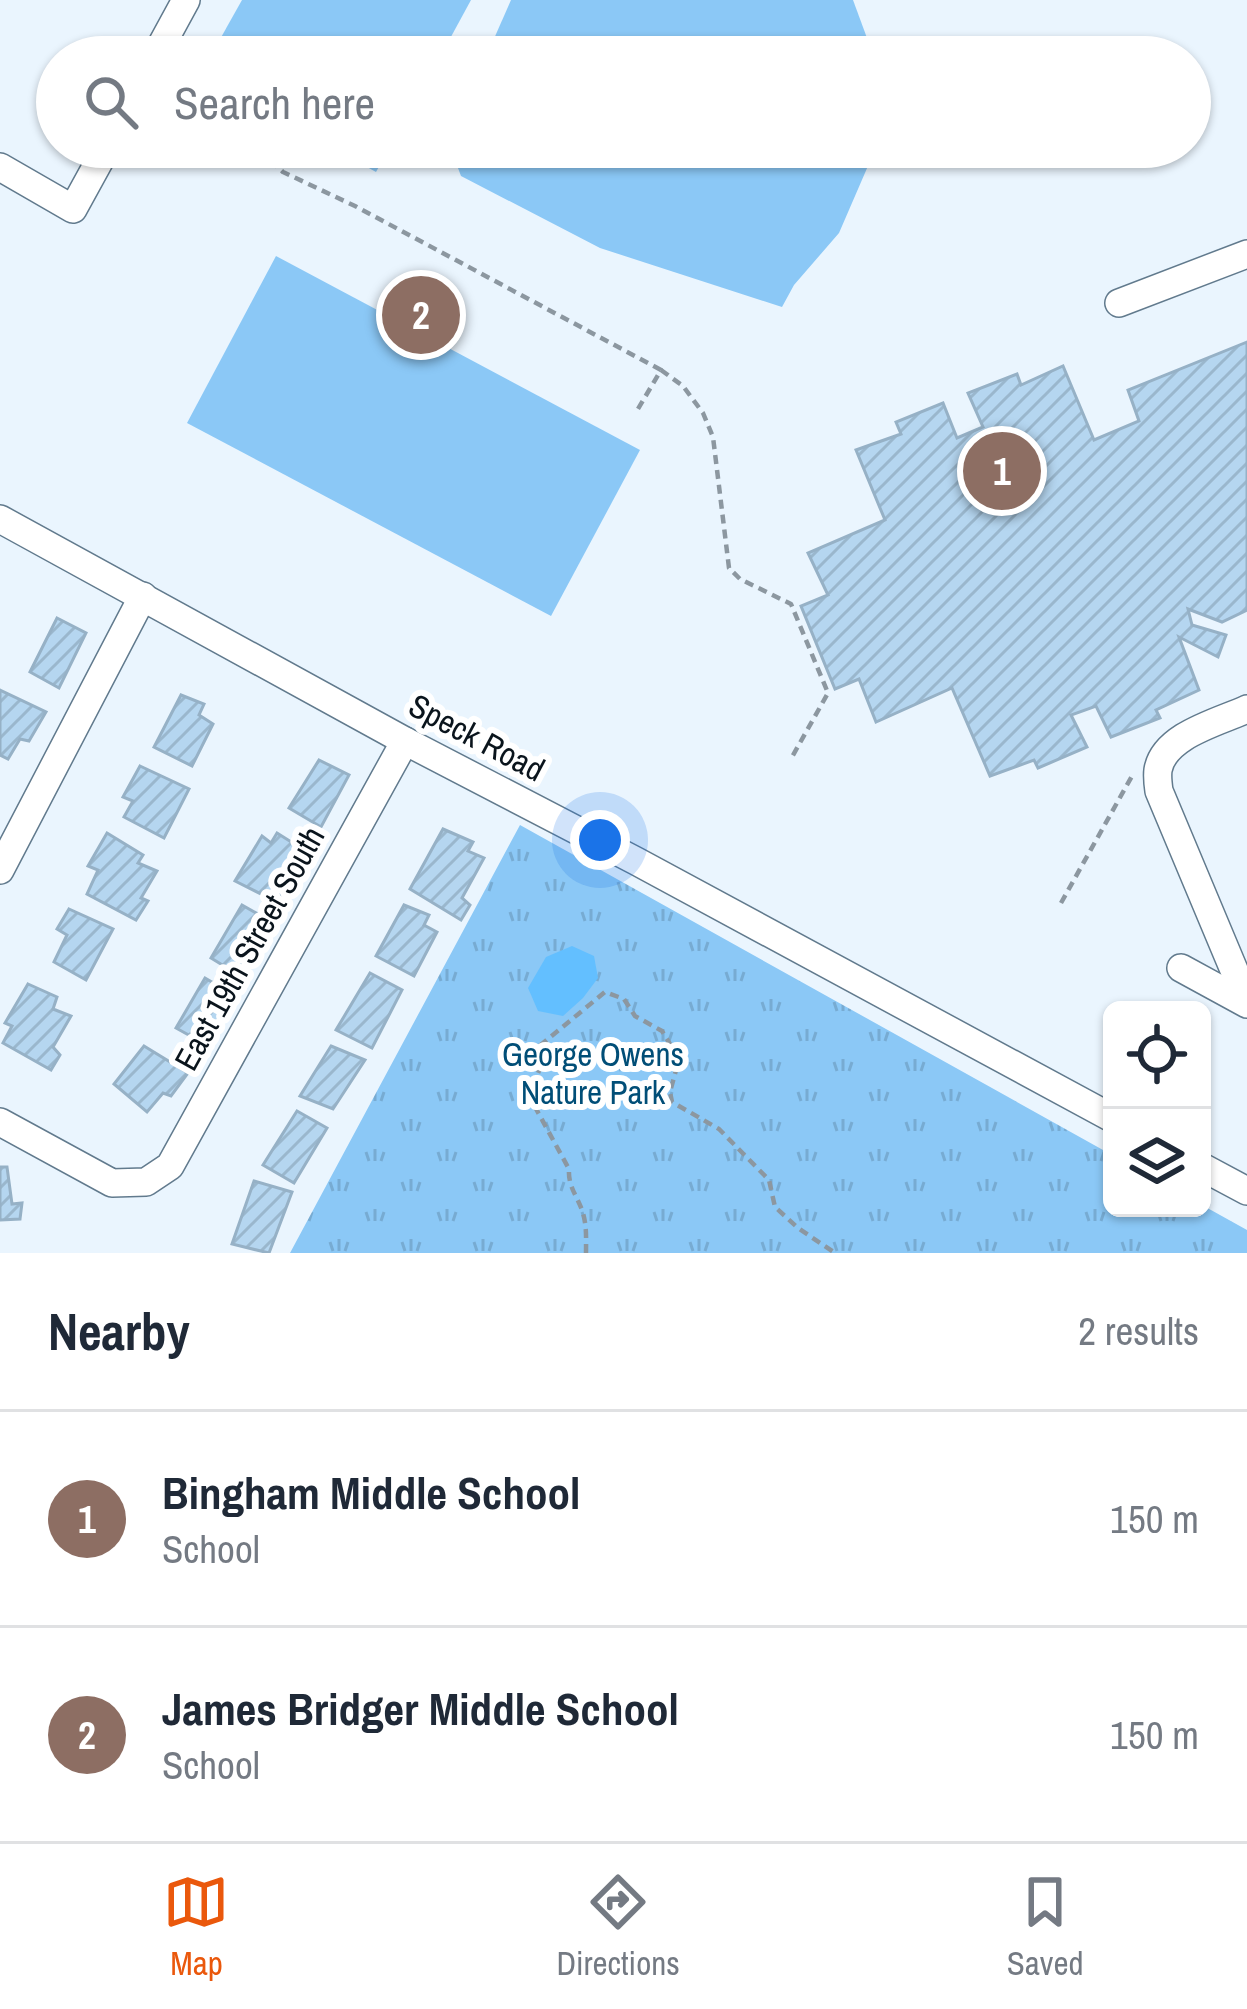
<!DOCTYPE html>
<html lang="en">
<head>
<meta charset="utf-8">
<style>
	:root { --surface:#fff; --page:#f6f6f7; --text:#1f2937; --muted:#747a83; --line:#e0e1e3; --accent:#ea580c }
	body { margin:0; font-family:"Archivo Narrow",sans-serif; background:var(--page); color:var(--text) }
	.controls { position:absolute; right:36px; bottom:36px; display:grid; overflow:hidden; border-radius:18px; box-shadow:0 3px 9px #0004 }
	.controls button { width:108px; height:108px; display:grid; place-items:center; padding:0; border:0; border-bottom:3px solid var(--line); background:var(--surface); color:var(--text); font:60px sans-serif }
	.you { position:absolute; left:600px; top:840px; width:42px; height:42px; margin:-30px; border:9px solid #fff; border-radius:50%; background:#1a73e8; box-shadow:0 0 0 18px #1a73e833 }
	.badge { display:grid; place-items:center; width:78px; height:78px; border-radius:50%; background:var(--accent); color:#fff; font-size:39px; font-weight:700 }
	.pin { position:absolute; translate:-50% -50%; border:6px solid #fff; box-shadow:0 3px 12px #0006 }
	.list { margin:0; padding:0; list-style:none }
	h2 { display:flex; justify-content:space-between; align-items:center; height:156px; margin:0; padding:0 48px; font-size:51px }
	h2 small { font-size:39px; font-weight:400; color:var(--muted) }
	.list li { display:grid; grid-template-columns:78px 1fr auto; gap:36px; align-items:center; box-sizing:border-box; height:216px; padding:0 48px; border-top:3px solid var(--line) }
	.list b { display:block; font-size:45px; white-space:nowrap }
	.list p { margin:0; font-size:39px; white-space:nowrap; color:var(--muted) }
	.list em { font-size:39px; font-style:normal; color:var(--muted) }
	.icon { flex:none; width:66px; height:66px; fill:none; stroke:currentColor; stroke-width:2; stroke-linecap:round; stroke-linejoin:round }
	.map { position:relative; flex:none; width:1247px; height:1253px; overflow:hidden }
	.search { position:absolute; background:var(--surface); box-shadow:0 3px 9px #0004; left:36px; right:36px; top:36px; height:132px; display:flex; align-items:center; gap:30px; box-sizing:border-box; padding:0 42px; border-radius:66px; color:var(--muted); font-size:45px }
	.sheet { height:588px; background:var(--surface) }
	nav { display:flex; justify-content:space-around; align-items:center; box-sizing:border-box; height:168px; border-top:3px solid var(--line); background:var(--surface); font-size:33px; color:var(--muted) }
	nav a { display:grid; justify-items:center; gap:6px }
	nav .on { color:var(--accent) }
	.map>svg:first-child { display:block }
	.park { fill:url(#park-tufts) }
	.garden { fill:#8bc8f6 }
	.water { fill:#63bfff }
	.building { fill:url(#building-hatch); stroke:#96b1c6; stroke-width:3 }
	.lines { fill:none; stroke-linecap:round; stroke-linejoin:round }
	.minor-casing { stroke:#617a8d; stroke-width:30 }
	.path { stroke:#8c97a0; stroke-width:4.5; stroke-dasharray:9 6; stroke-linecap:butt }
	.minor { stroke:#fff; stroke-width:27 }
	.labels { text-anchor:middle; stroke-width:12; stroke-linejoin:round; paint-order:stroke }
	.street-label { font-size:33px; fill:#0a141c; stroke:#fff }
	.park-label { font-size:33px; fill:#014e77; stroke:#fff }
</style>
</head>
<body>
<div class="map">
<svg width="1247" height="1253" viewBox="0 0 1247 1253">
	<defs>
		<pattern id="park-tufts" width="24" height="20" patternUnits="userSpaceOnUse" patternTransform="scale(3)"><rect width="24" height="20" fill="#8bc8f6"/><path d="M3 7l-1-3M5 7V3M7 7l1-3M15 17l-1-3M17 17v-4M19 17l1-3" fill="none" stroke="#77abd2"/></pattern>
		<pattern id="building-hatch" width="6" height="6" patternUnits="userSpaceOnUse" patternTransform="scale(3)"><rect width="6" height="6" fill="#b5d6f0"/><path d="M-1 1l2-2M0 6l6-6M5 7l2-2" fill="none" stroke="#9ab7cd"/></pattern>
	</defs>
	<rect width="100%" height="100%" fill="#eaf5fe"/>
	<path class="park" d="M520,825L1112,1155V1208H1202V1205L1247,1230V1253H290Z"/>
	<g class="garden">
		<path d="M242,0H471L440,57H210Z"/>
		<path d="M511,0H853L874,57H486Z"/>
		<path d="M331,147H390L376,172Z"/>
		<path d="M450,147H871V159L839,233L794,285L782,307L600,248L461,176Z"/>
		<path d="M276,256L640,450L551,616L187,423Z"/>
	</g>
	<path class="water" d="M572,946L594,956L598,978L583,998L563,1016L538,1011L528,988L546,957Z"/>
	<g class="building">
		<path d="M1247,342V610L1222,622L1188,609L1192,625L1226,635L1218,657L1179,637L1199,690L1156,710L1160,718L1111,737L1096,706L1071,715L1087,747L1038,768L1034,760L990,776L952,688L876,722L859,679L835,689L801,606L828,595L808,553L885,520L856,450L901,434L896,422L943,403L957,438L983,427L968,393L1017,374L1021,385L1063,366L1094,440L1139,421L1128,390Z"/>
		<path d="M57,618L86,633L59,688L30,672Z"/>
		<path d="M0,690L46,712L29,741L20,739L8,759L0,755Z"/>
		<path d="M181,695L204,704L199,715L213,724L192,766L154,747Z"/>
		<path d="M319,760L349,775L321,827L289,808Z"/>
		<path d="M140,766L189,789L164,838L124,817L133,801L123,797Z"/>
		<path d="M443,829L473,842L468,851L484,858L462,898L470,905L461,920L410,889Z"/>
		<path d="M107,833L143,855L138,863L157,871L141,898L148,901L136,920L87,894L98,870L88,866Z"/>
		<path d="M277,833L304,850L277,902L235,881L262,836L271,843Z"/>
		<path d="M242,905L272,922L242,977L211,958Z"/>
		<path d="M404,905L429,915L424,925L437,932L414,976L376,956Z"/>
		<path d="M69,909L113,929L86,980L54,962L67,935L57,929Z"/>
		<path d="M370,973L402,990L372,1048L336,1030Z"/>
		<path d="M205,978L234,995L205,1044L176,1028Z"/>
		<path d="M28,984L57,997L53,1009L71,1016L53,1047L60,1055L51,1070L3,1043L12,1026L5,1023Z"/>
		<path d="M144,1046L188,1073L171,1096L163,1093L147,1112L114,1084Z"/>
		<path d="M331,1046L365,1060L333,1109L300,1096Z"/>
		<path d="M297,1111L327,1128L294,1183L263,1165Z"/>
		<path d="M0,1167H7L12,1204L22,1203L20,1219L0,1220Z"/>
		<path d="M254,1181L292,1192L269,1253L232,1244Z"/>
	</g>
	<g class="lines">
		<g class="minor-casing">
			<g id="minor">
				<path d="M155,57L186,0"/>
				<path d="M0,167L73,209L107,147"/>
				<path d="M1119,303L1247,254"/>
				<path d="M0,519L405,741L636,861L1112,1118"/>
				<path d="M1247,709C1219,722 1164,735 1158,770C1157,777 1158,784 1159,791L1247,1001"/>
				<path d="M0,870L143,596"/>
				<path d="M1181,968L1247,1004"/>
				<path d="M0,1122L112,1183L146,1182L170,1166L405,741"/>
				<path d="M1202,1167L1247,1191"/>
			</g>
		</g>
		<g class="path">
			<path d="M244,147L267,157L283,172L355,206L661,370L635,414"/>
			<path d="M661,370L683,386L703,413L713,437L729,568L740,579L791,604L828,693L792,757"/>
			<path d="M1061,903L1132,776"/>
			<path d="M586,1253C586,1237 587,1225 582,1210C576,1194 568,1186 569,1169L529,1096L542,1063L537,1048L605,992L624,999L635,1016L662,1031L679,1059L670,1092L672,1102L719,1129L769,1180L775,1207L798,1228L835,1253"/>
		</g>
		<use href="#minor" class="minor"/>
	</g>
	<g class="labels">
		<g class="street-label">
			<text transform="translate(477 737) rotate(28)" y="12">Speck Road</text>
			<text transform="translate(249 948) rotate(-61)" y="12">East 19th Street South</text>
		</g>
		<g class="park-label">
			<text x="593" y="1066">George Owens<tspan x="593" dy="38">Nature Park</tspan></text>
		</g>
	</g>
</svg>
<div class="controls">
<button><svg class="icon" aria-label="locate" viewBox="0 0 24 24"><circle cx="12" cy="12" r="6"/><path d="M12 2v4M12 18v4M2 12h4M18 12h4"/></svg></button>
<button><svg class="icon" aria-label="layers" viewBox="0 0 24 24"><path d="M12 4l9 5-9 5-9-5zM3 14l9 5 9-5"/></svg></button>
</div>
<div class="you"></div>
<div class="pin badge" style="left:1002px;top:471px;background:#8d6e63">1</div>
<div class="pin badge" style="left:421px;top:315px;background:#8d6e63">2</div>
<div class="search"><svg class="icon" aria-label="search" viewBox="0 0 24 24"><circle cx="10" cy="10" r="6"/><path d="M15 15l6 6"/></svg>Search here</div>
</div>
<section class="sheet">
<h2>Nearby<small>2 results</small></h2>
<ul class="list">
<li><span class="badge" style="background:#8d6e63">1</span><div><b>Bingham Middle School</b><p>School</p></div><em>150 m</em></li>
<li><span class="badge" style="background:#8d6e63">2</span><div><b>James Bridger Middle School</b><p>School</p></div><em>150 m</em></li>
</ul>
</section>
<nav>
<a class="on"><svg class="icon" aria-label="map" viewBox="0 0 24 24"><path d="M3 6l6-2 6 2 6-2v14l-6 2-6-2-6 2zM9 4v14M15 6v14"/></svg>Map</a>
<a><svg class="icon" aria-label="directions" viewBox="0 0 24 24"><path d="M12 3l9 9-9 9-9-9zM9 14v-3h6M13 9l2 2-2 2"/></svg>Directions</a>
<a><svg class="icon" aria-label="saved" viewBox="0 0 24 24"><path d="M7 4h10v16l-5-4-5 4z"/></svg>Saved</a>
</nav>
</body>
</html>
